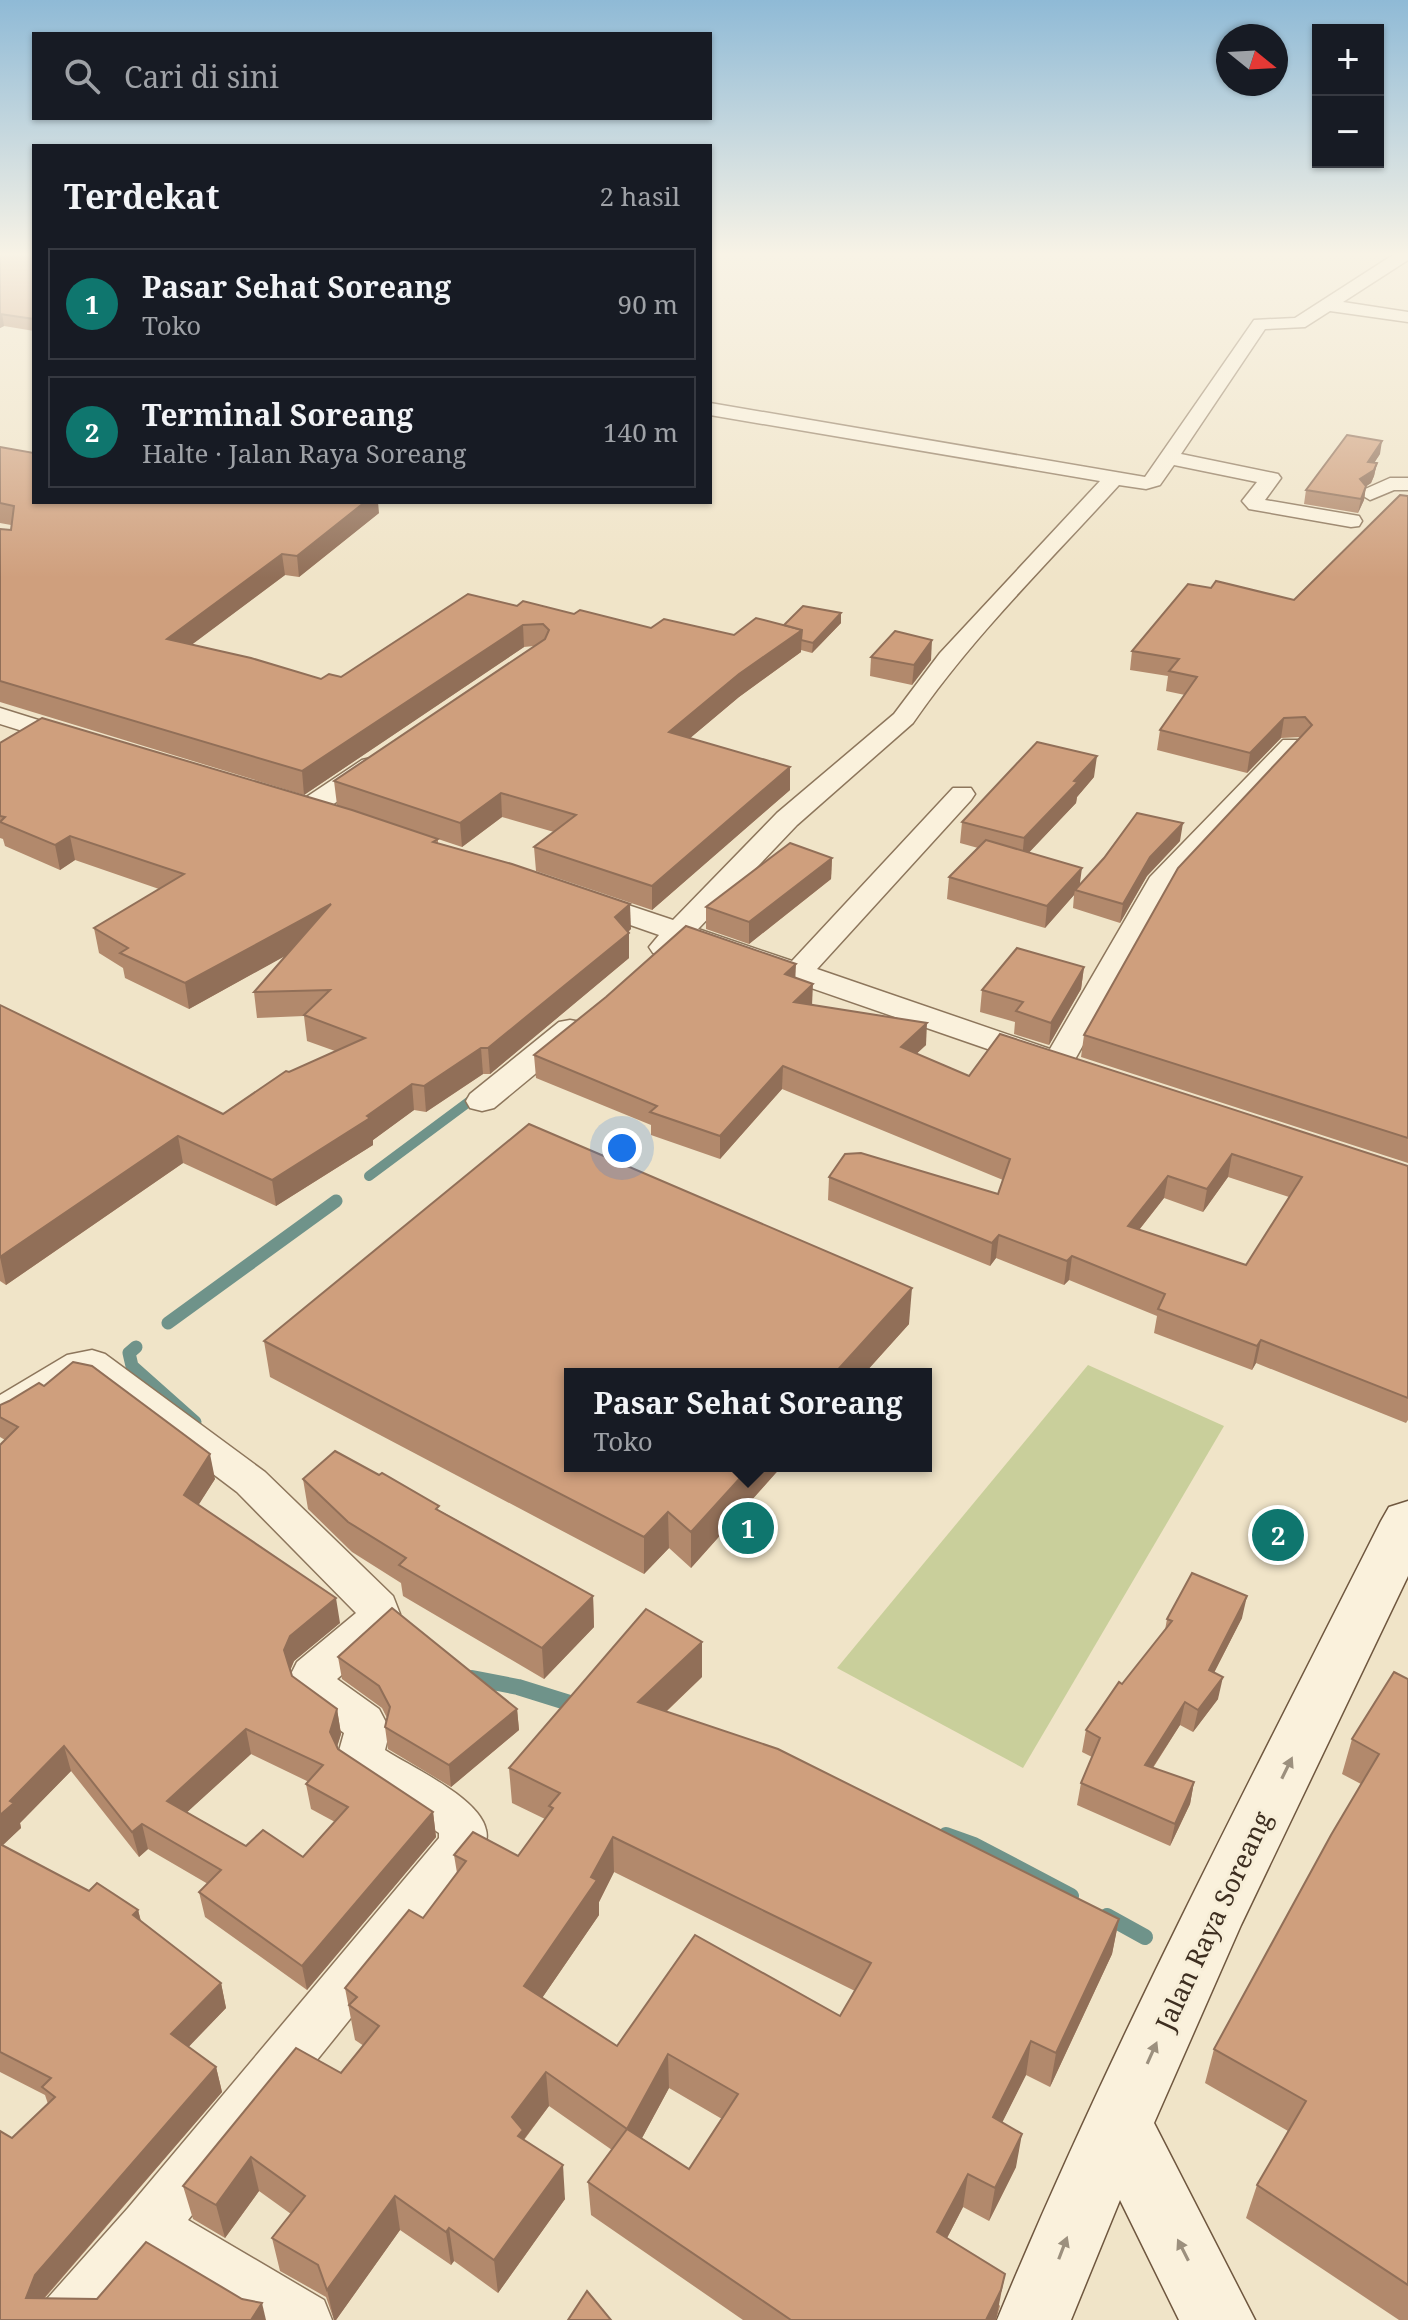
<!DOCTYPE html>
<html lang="id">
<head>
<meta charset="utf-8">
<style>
	:root { --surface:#171b24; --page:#20242c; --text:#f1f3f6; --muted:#9ea1a6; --line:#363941; --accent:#0f766e }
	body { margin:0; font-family:"Noto Serif",serif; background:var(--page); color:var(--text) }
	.controls { position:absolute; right:24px; top:24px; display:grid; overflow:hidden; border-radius:0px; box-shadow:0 2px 6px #0004 }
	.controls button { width:72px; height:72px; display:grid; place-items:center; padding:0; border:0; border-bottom:2px solid var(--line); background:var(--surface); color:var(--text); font:40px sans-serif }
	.compass { position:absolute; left:1216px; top:24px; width:72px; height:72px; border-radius:50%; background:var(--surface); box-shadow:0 2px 6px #0004; rotate:108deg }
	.you { position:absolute; left:622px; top:1148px; width:28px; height:28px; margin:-20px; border:6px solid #fff; border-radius:50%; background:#1a73e8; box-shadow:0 0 0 12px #1a73e833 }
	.badge { display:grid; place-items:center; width:52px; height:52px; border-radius:50%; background:var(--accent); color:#fff; font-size:26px; font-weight:700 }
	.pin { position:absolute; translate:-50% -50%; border:4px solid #fff; box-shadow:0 2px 8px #0006 }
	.popup { position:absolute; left:564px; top:1368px; width:368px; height:104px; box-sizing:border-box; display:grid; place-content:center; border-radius:0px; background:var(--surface); filter:drop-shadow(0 2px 6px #0005); font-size:26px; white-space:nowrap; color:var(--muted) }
	.popup b { font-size:30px; color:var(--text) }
	.popup::after { content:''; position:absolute; left:50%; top:100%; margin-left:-16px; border:16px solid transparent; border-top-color:var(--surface) }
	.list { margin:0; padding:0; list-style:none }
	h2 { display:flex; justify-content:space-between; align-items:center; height:104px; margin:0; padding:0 32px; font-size:34px }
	h2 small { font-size:26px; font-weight:400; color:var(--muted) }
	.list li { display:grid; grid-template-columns:52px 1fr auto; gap:24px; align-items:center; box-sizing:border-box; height:112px; margin:0 16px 16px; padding:0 16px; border:2px solid var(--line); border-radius:0px }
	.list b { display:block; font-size:30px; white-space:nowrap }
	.list p { margin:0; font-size:26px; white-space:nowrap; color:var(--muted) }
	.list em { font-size:26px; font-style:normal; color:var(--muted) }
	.icon { flex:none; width:44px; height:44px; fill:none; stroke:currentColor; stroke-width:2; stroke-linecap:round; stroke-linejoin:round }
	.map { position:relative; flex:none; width:1408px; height:2320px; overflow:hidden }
	.search { position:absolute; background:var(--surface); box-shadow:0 2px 6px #0004; left:32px; top:32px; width:680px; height:88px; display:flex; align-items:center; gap:20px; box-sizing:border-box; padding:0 28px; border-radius:0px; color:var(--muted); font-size:30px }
	.panel { position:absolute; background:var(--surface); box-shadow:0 2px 6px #0004; left:32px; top:144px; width:680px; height:360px; border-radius:0px }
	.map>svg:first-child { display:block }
	.green { fill:#c9cf9b }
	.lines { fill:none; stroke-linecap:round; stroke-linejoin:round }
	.stream-far2 { stroke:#6f938a; stroke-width:10 }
	.stream-far1 { stroke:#6f938a; stroke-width:13 }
	.stream { stroke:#6f938a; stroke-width:16 }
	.street-casing { stroke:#8d765c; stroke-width:3 }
	.secondary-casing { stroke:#6f573f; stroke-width:3 }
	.street { fill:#faf1dc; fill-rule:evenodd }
	.secondary { fill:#faf1dc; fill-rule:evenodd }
	.wall { fill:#b2896c; fill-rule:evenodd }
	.shaded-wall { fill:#916f58 }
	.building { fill:#cf9f7d; stroke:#916f58; stroke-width:2; fill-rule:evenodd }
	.oneway { fill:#9c907e }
	.labels { text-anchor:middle; stroke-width:6; stroke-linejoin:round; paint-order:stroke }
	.near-street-label { font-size:26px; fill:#3d2e20; stroke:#f7eed8 }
</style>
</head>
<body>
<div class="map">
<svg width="1408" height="2320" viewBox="0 0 1408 2320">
	<rect width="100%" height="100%" fill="#f0e4c8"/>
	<path class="green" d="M1088,1365L1224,1426L1023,1768L837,1668Z"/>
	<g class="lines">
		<path class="stream-far2" d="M369,1176L478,1095"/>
		<g class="stream-far1">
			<path d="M168,1323L336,1201"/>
			<path d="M136,1347L129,1353L132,1366L195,1422"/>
			<path d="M468,1677L482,1680"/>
		</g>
		<g class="stream">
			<path d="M472,1678L518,1687L579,1706"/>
			<path d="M946,1835L974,1845L1071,1896"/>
			<path d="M1107,1916L1145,1937"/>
		</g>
		<g class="street-casing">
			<g id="street">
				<path d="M1396,253H1408V260L1343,302L1408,312V322L1330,311L1305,327L1265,329L1181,454L1278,474L1281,478L1265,500L1359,516L1362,521L1359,526L1351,527L1249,509L1242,501L1257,482L1174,465L1160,485L1146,489L1119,485C1049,562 972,637 913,723L797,825L698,929L792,961L953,788H971L975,794L971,800L817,969L1050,1049L1150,877L1283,740H1301L1305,745L1301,750L1172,887L1069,1070L1058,1073L1047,1070L1043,1065L1028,1063L684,944C674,954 668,957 653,953L649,947L659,935L576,906L572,900L576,894L586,891L673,920L777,813L894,714L940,653L1100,481L710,415V403L1145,477L1254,320L1295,318Z"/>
				<path d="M1390,478H1408V490H1394L1370,500L1360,494L1363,490Z"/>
				<path d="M0,708L83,734L87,739L83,744L74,747L0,724Z"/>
				<path d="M371,758L380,760L384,766L380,772L319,814H299L295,808L299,802L362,760Z"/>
				<path d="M570,1020L581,1022L586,1029L581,1036L494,1108L482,1111L470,1108L466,1101L470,1094L559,1022Z"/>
				<path d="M92,1350L105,1354L265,1472L393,1596L400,1614L390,1633L337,1679L379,1709L390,1730L385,1750C411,1767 480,1798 486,1830C489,1840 483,1850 479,1859L188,2220L324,2300L332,2320H250L153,2262L103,2320H38L46,2300L128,2208L439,1838V1833L344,1771L337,1758L344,1733L299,1700L291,1674L297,1662L356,1613L237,1492L86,1378L14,1423L0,1427V1395L67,1355Z"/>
			</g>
		</g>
		<g class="secondary-casing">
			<path id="secondary" d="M1408,1501V1576L1241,1925L1154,2123L1255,2320H1179L1120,2200L1071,2320H997C1110,2047 1248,1785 1381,1521L1389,1507Z"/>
		</g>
		<use href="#street" class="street"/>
		<use href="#secondary" class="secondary"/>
	</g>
	<g class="wall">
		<path d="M0,253H34V331L4,326L0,328Z"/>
		<path d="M0,447L379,513L299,577L285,575L192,644L321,679L341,677L517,606L574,614L651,628L734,635L784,625L841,623L812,653L801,650V652L739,697L690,738L790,790L652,910L536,871L534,847L554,832L502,817L462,847L414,831L438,839V844L631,929L628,932L629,958L490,1074H483L426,1112L414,1110L373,1140V1145L276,1206L183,1163L6,1285L0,1281V1005L223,1114L289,1072L335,1051L307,1041L304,1016L257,1018L254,992L286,955L189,1009L125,978L123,968L99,953L94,928L159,889L75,860L60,870L5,846L3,839L0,838V743L337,805L334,781L534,646L524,647L304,795L0,702V529L11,530V525L0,523Z"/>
		<path d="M1380,454L1374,463H1377L1374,476L1371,483L1366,486L1364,500L1358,513L1304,504L1306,490Z"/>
		<path d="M1408,496V1163L1081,1057L1084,1035L1301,737L1281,738L1247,773L1157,750L1160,730L1185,695L1166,691L1168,676L1130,670L1132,651L1211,588L1294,600Z"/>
		<path d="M871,657L931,660L912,685L870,676Z"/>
		<path d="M1094,777L1077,797L1076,803L1029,852L1080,884L1180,841L1147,876L1120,923L1073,908L1074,895L1045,928L947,899L949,877L978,848L960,843L962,822Z"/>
		<path d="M832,858L831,879L749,944L706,929V907Z"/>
		<path d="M1084,967L1081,989L1049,1045L1014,1034L1015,1022L980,1012L982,990Z"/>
		<path d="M795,978L812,1005L926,1045L916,1054L969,1076L1408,1166V1420L1406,1423L1256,1363L1252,1370L1154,1333L1157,1316L1069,1280L1064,1285L996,1258L990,1266L828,1200L829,1177L998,1194L1003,1180L782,1089L720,1159L651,1135V1125L536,1078L534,1055ZM1228,1177L1289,1197L1246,1265L1139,1230L1164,1198L1203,1212Z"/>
		<path d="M909,1324L864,1374H570V1466H782L691,1568L669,1548L644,1574L270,1377L264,1341Z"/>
		<path d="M44,1386L215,1479L198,1505L340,1623L294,1661L290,1671L292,1676L337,1709L341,1734L337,1746L338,1749L433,1812L436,1837L307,1990L205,1917L199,1892L208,1884L148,1849L139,1857L71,1771L20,1823L21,1828L2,1845L89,1891L138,1910L141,1921L221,1983L226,2008L188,2047L216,2067L222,2092L44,2299H242L0,2320L12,2138L48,2104L45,2095L0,2072V1445L5,1440L0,1437V1405ZM251,1754L309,1782L306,1784L311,1809L335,1822L303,1857L246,1846L187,1812Z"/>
		<path d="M303,1479L439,1510L593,1596L594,1627L544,1679L403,1596L401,1583L352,1552L308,1509Z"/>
		<path d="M1242,1618L1214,1673L1218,1699L1193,1732L1180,1725L1153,1768L1194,1782L1190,1804L1170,1846L1077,1805L1081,1783L1092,1757L1082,1752L1086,1730L1165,1630L1167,1619Z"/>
		<path d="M338,1657L517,1709L519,1730L451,1787L388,1749L385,1727L387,1718L382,1708L342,1679Z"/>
		<path d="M702,1677L666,1712L1119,1919L1112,1954L1050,2087L1026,2075L1002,2122L1016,2167L989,2221L963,2207L947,2238L1000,2306L996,2320H743L591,2215L588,2182L612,2150L549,2106L524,2140L565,2199L498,2293L454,2261L451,2265L400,2230L336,2320H334L326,2297L280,2271L272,2238L291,2214L259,2191L225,2238L193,2219L183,2186L341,2073L364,2046L355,2040L345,1988L423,1918L457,1873L454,1855L518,1856L545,1819L512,1803L509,1768ZM614,1872L855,1991L840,2016L617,2046L542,1998L599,1915V1902ZM669,2088L722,2119L689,2169L642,2138Z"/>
		<path d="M1408,1679V2320H1399L1246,2218L1257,2185L1288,2131L1205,2083L1214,2049L1361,1784L1342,1774L1352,1739Z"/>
	</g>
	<g class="shaded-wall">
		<path d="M2,313L4,326L0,328V314Z"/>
		<path d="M1382,441L1380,454L1366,475L1377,463L1374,476L1371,483L1358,492L1360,479L1368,462Z"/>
		<path d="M1366,486L1364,500L1358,513L1361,499Z"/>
		<path d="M365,502H378L379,513L299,577L297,556Z"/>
		<path d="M282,554L285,575L170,661L167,639Z"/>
		<path d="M841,613V623L812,653L813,643Z"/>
		<path d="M523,625L524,647L304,795L302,771Z"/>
		<path d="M802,630L801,652L739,697L670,755L669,732L739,674Z"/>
		<path d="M932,640L931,660L912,685L914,665Z"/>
		<path d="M1284,718L1281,738L1247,773L1250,753Z"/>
		<path d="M1097,756L1094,777L1077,797L1076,803L1022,860L1024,838Z"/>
		<path d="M790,767V790L652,910V886Z"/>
		<path d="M501,793L502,817L462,847L460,823Z"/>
		<path d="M1183,823L1180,841L1147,876L1120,923L1123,904L1150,857Z"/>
		<path d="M70,836L75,860L60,870L55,845Z"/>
		<path d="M832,858L831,879L749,944V922Z"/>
		<path d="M1082,868L1079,890H1075L1074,895L1045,928L1047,906Z"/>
		<path d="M331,904L334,929L189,1009L185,983Z"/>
		<path d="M630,904L631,929L616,942L615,917Z"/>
		<path d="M629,933V958L490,1074L488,1048Z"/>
		<path d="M796,964L795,985L785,974Z"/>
		<path d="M1084,967L1081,989L1049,1045L1051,1023Z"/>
		<path d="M813,984L812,1005L794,1002Z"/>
		<path d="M927,1023L926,1045L899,1070L901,1047Z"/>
		<path d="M481,1048L483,1074L426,1112L424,1086Z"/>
		<path d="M783,1066L782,1089L720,1159V1136Z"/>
		<path d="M412,1084L414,1110L373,1140V1145L276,1206L272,1180L367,1116Z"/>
		<path d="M178,1136L183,1163L6,1285L0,1257Z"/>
		<path d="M1232,1154L1228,1177L1203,1212L1207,1189Z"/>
		<path d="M1168,1176L1164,1198L1124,1249L1128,1226Z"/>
		<path d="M999,1235L996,1258L990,1266L992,1243Z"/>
		<path d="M1072,1256L1069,1280L1064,1285L1067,1261Z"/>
		<path d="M912,1288L909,1324L864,1374H834Z"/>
		<path d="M1261,1340L1256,1363L1252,1370L1257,1346Z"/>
		<path d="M210,1454L215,1479L189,1520L184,1495Z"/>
		<path d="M751,1466H782L691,1568V1532Z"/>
		<path d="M668,1512L669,1548L644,1574V1537Z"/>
		<path d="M593,1596L594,1627L544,1679L542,1648Z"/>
		<path d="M1247,1596L1242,1618L1204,1692L1209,1670Z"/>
		<path d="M336,1598L340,1623L294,1661L288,1675L284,1650L290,1636Z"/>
		<path d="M702,1642V1677L639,1737L638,1702Z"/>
		<path d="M1223,1677L1218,1699L1193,1732L1198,1710Z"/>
		<path d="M1185,1702L1180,1725L1140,1787L1145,1765Z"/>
		<path d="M337,1709L341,1734L334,1757L330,1732Z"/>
		<path d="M517,1709L519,1730L451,1787L449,1765Z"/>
		<path d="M246,1729L251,1754L173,1825L167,1801Z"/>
		<path d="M64,1746L71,1771L20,1823L21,1828L0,1848V1815L10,1801Z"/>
		<path d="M1194,1782L1190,1804L1170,1846L1175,1824Z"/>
		<path d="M433,1812L436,1837L307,1990L302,1966Z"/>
		<path d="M142,1824L148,1849L139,1857L132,1832Z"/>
		<path d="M613,1837L614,1872L599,1902V1915L527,2020L524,1986L591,1877Z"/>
		<path d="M138,1910L144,1935L133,1915Z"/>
		<path d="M1119,1919L1112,1954L1050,2087L1056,2053Z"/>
		<path d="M221,1983L226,2008L178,2058L171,2034Z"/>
		<path d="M1031,2041L1026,2075L988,2151L993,2117Z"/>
		<path d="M668,2054L669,2088L629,2162L627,2129Z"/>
		<path d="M216,2067L222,2092L44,2298H26L35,2275Z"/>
		<path d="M546,2072L549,2106L524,2139L526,2163L512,2117Z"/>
		<path d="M1022,2134L1016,2167L989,2221L995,2188Z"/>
		<path d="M251,2157L259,2191L225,2238L216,2205Z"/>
		<path d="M563,2165L565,2199L498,2293L494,2260Z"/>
		<path d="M968,2174L963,2207L933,2265L937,2232Z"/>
		<path d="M395,2196L400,2230L336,2320H334L327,2290Z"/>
		<path d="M449,2228L454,2261L451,2265L446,2232Z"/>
		<path d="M1005,2274L996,2320H986Z"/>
		<path d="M262,2303L266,2320H251Z"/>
	</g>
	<g class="building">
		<path d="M0,253H34V319L0,314Z"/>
		<path d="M1347,435L1382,441L1368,462L1377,463L1374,470L1360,479L1366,486L1361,499L1306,490Z"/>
		<path d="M0,447L34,453V502H365L297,556L282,554L167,639L251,658L321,679L329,674L341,677L468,594L517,606L523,601L574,614L580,610L651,628L664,619L734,635L756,618L802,630L739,674L669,732L790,767L652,886L534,847L576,815L501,793L460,823L334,781L545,639L549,630L543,624L523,625L302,771L0,681V529L11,530L14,506L0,503Z"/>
		<path d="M1400,495L1408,496V1138L1084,1035L1178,868L1312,725L1305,717L1284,718L1250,753L1160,730L1197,677L1169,671L1179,659L1132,651L1188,584L1211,588L1216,581L1294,600Z"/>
		<path d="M803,606L841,613L813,643L801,640L802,630L784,625Z"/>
		<path d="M895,631L932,640L914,665L871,657Z"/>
		<path d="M42,718L352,810L438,839L433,842L512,864L630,904L615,917L629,933L488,1048H481L424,1086L412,1084L367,1116L370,1118L272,1180L178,1136L0,1257V1005L223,1114L286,1071L289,1072L365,1038L304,1015L330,990L254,992L331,904L185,983L120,953L128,948L94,928L184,874L70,836L55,845L0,822L5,817L0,816V743Z"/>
		<path d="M1037,742L1097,756L1074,781L1078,782L1024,838L962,822Z"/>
		<path d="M1137,813L1183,823L1150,857L1123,904L1075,890L1104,858Z"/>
		<path d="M986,840L1082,868L1047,906L949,877Z"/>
		<path d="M790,843L832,858L749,922L706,907Z"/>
		<path d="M686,926L796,964L785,974L813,984L794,1002L927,1023L901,1047L969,1076L1000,1034L1408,1166V1398L1261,1340L1257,1346L1158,1309L1165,1294L1072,1256L1067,1261L999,1235L992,1243L829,1177L845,1154L861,1153L998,1194L1010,1159L783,1066L720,1136L650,1112L657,1106L534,1055L606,997ZM1232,1154L1302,1177L1246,1265L1128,1226L1168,1176L1207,1189Z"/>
		<path d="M1017,948L1084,967L1051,1023L1016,1011L1023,1002L982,990Z"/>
		<path d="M529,1124L912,1288L834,1374H570V1466H751L691,1532L668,1512L644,1537L264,1341Z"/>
		<path d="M73,1362L92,1366L210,1454L184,1495L336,1598L290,1636L284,1650L292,1676L337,1709L330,1732L338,1749L433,1812L302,1966L199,1892L221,1870L142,1824L132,1832L64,1746L10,1801L14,1803L0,1815V1445L18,1427L0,1417V1405L9,1401L39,1383L44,1386ZM246,1729L323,1765L306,1784L348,1807L303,1857L263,1830L246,1846L167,1801Z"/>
		<path d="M335,1451L379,1475L382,1473L439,1506L436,1509L593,1596L542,1648L399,1565L406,1558L348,1522L303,1479Z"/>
		<path d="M1192,1573L1247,1596L1209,1670L1223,1677L1198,1710L1185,1702L1145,1765L1194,1782L1175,1824L1081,1783L1100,1738L1086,1730L1119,1682L1122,1684L1172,1621L1167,1619Z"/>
		<path d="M392,1608L517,1709L449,1765L385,1727L390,1707L379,1686L338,1657Z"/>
		<path d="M646,1609L702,1642L638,1702L778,1749L1119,1919L1056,2053L1031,2041L993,2117L1022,2134L995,2188L968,2174L937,2232L1005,2274L1001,2290L986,2320H791L588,2182L627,2129L546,2072L512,2117L523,2130L518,2136L563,2165L494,2260L449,2228L446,2232L395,2196L327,2290L318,2265L272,2238L305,2196L251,2157L216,2205L183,2186L296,2048L341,2073L379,2026L349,2005L357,1997L345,1988L409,1910L423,1918L466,1861L454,1855L473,1832L518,1856L553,1808L549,1806L560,1793L509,1768ZM613,1837L871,1963L840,2016L695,1935L617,2046L524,1986L597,1880L591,1877ZM668,2054L738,2094L689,2169L627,2129Z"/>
		<path d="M1394,1672L1408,1679V2285L1257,2185L1306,2101L1214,2049L1331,1835L1379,1754L1352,1739Z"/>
		<path d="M0,1844L89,1891L97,1883L138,1910L133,1915L221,1983L171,2034L216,2067L35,2275L26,2298L97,2299L146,2242L242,2299L262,2303L251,2320H0V2131L12,2138L55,2097L42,2087L51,2078L0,2052Z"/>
		<path d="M587,2291L611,2320H568Z"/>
	</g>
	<defs><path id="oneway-solid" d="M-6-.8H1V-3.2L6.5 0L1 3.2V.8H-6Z" transform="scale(2)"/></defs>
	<g class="oneway">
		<use href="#oneway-solid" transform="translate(1287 1768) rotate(-64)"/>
		<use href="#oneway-solid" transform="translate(1152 2053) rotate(-66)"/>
		<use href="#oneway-solid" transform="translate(1063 2248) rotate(-69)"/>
		<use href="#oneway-solid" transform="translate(1183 2250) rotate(-117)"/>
	</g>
	<linearGradient id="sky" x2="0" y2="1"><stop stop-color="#8fbad6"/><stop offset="0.44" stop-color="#f8f3e6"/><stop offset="1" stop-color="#f8f3e6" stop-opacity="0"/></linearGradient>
	<rect width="1408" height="578" fill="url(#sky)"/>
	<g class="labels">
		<g class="near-street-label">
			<text transform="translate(1214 1921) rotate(-65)" y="9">Jalan Raya Soreang</text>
		</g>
	</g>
</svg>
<div class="controls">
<button>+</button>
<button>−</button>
</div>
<svg class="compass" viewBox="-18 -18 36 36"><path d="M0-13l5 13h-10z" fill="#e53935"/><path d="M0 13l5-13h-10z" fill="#9ea1a6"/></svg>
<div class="you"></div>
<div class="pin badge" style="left:748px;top:1528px">1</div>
<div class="popup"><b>Pasar Sehat Soreang</b>Toko</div>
<div class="pin badge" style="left:1278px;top:1535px">2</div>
<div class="search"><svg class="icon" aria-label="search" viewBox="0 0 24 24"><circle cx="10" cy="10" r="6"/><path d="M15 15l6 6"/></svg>Cari di sini</div>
<section class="panel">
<h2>Terdekat<small>2 hasil</small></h2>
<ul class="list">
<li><span class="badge">1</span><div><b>Pasar Sehat Soreang</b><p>Toko</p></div><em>90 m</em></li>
<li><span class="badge">2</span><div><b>Terminal Soreang</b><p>Halte · Jalan Raya Soreang</p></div><em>140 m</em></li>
</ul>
</section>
</div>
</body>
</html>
